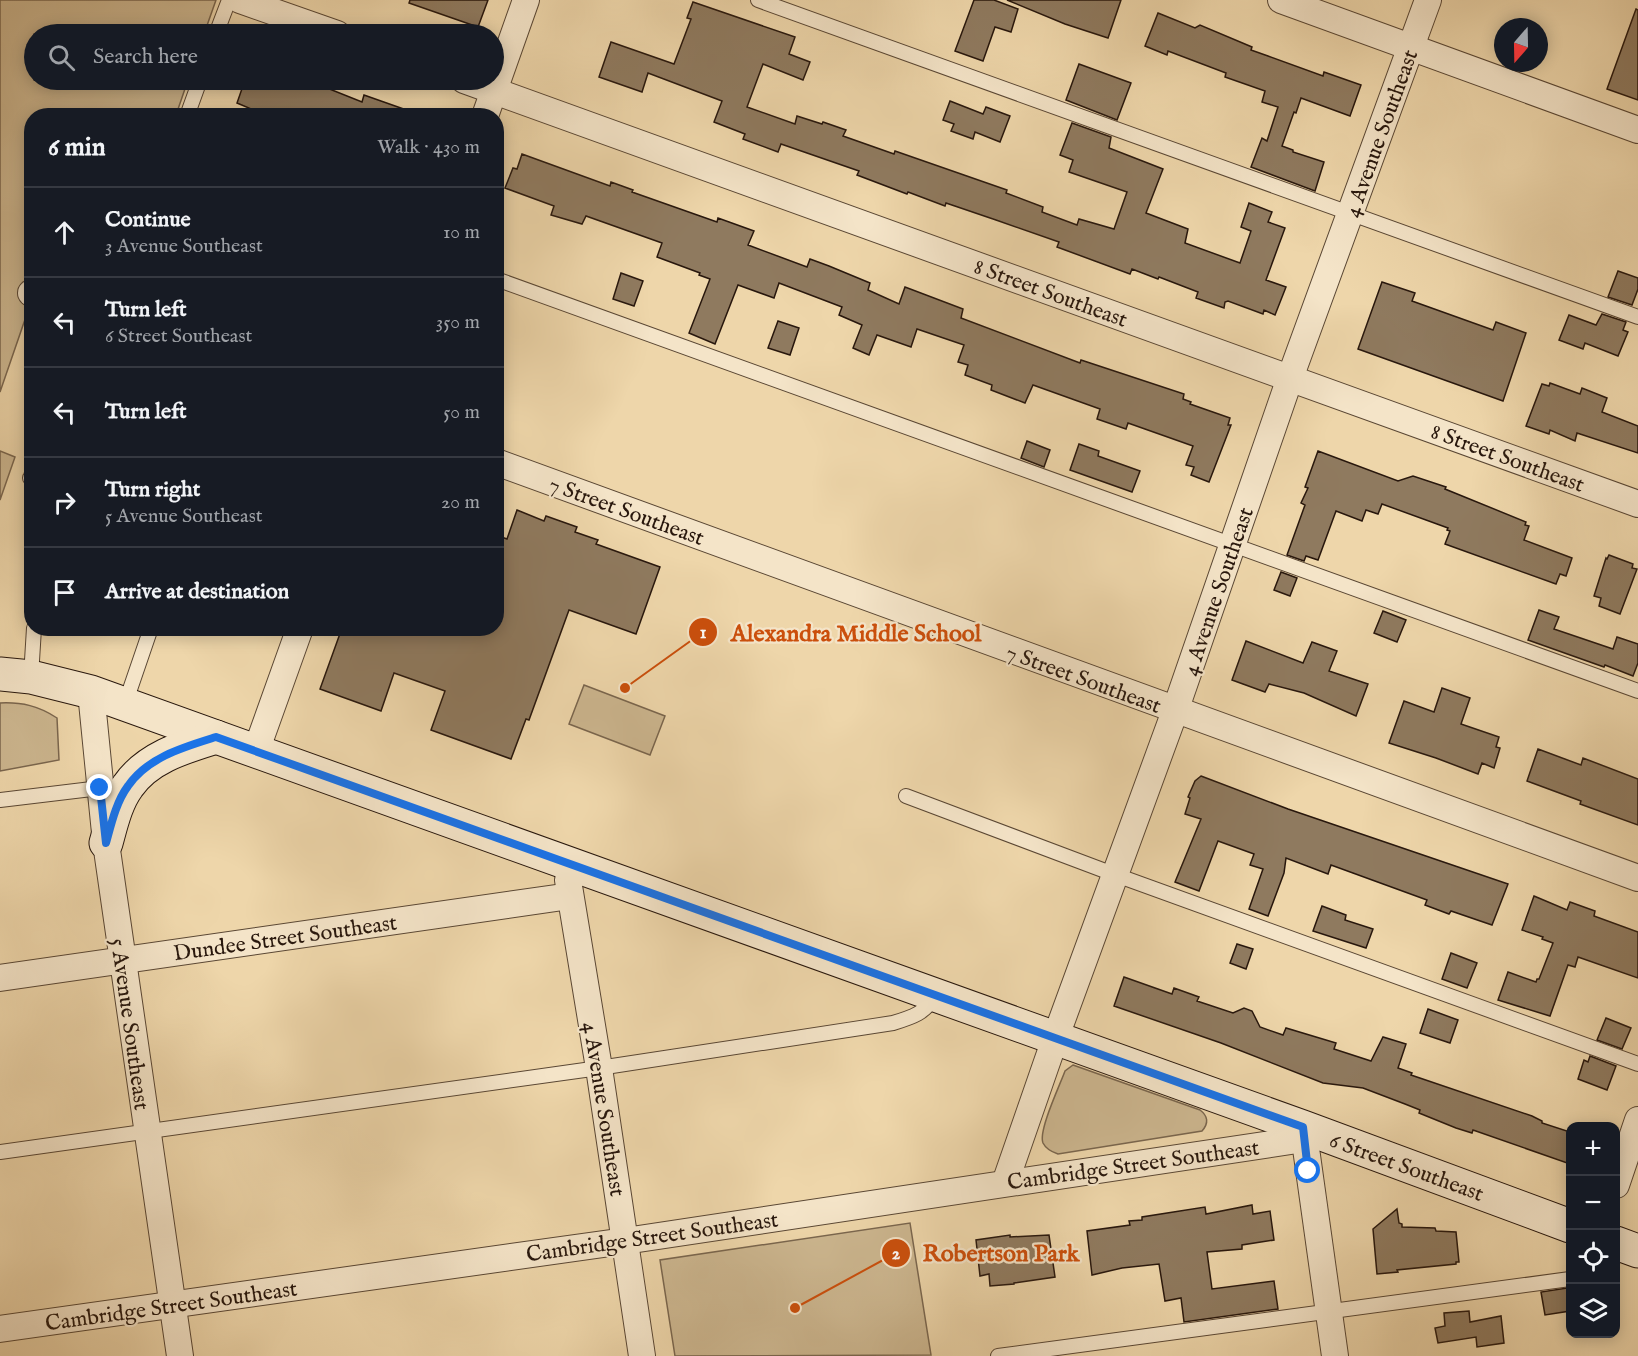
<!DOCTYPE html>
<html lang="en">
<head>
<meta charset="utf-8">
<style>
	:root { --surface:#171b24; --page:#20242c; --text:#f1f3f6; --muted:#9ea1a6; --line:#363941 }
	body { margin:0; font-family:"IM FELL English",serif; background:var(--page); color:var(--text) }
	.controls { position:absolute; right:18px; bottom:18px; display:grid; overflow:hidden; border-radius:12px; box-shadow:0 3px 15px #0003 }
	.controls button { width:54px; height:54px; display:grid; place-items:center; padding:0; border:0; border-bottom:2px solid var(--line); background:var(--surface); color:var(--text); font:30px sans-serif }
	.compass { position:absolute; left:1494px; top:18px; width:54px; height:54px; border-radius:50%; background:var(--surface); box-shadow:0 3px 15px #0003; rotate:200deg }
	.stop { position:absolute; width:18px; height:18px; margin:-14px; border:4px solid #1a73e8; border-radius:50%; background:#fff }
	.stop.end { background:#1a73e8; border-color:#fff; box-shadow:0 2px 6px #0008 }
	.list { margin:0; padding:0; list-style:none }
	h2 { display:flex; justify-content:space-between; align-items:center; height:78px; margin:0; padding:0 24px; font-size:26px }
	h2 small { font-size:20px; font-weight:400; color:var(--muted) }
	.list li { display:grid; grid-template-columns:39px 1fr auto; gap:18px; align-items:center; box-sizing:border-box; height:90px; padding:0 24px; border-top:2px solid var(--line) }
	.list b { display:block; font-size:22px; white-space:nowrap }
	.list p { margin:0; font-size:20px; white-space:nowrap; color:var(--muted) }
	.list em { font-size:20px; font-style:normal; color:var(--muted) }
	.icon { flex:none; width:33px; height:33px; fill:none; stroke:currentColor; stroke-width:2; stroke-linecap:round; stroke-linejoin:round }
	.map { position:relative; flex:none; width:1638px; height:1356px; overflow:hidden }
	.search { position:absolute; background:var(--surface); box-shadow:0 3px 15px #0003; left:24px; top:24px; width:480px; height:66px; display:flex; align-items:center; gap:15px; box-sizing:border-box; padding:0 21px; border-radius:33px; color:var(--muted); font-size:22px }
	.panel { position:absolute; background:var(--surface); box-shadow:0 3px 15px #0003; left:24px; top:108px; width:480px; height:528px; border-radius:24px }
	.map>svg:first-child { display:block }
	.green { fill:#ccb68f; stroke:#7a664e; stroke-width:1.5 }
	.building { fill:#8f7a5f; stroke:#28170d; stroke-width:1.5 }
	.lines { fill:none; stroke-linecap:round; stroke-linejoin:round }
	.lane-casing { stroke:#5a4734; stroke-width:16 }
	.street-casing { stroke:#5a4734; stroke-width:28 }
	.secondary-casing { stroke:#28170d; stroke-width:35 }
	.lane { stroke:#f4e4c8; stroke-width:14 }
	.street { stroke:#f4e4c8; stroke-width:26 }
	.secondary { stroke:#f4e4c8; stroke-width:33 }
	.route { stroke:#1a73e8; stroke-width:8 }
	.labels { text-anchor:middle; stroke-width:4.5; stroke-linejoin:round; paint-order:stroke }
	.street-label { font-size:22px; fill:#28170d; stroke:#f4e4c8 }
	.leader { fill:none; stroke:#cb4f0c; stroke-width:2 }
	.callout-dot { fill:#cb4f0c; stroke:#f4e4c8; stroke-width:2 }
	.mark-label { font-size:18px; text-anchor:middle; font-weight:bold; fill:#fff }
	.callout-label { font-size:24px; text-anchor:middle; font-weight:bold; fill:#cb4f0c; stroke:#f4e4c8; stroke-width:4.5; stroke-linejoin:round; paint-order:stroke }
</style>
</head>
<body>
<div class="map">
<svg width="1638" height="1356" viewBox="0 0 1638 1356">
	<rect width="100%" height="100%" fill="#eed6aa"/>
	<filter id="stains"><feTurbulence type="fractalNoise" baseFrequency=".00333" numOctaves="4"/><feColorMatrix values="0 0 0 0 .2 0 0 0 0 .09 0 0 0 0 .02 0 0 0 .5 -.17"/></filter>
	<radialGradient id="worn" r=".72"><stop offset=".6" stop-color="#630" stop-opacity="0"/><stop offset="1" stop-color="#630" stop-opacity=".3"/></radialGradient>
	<g class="green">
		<path d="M0,0H216L204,34H34V80H188L176,115L32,116L31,302L0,392Z"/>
		<path d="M0,451L15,457L0,500Z"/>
		<path d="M584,685L665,716L650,755L569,724Z"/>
		<path d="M0,703C22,702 39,706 57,718L59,760L0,771Z"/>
		<path d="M1073,1065L1200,1110C1208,1116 1209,1123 1202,1131L1058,1154C1052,1152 1046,1149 1043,1143C1038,1131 1060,1085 1065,1071Z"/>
		<path d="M910,1223L931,1355L675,1356L660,1260Z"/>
	</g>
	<g class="building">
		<path d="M410,0H488L478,27L409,3Z"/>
		<path d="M974,0H994L1018,9L1011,32L995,27L983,61L955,51Z"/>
		<path d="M1007,0H1121L1108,38L1065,24Z"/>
		<path d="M693,2L795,37L789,54L810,62L803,80L763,64L747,107L795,124L797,116L822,124L823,122L846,130L843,136L894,154L895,151L1007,190L1006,193L1043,207L1042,212L1077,225L1079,219L1114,229L1127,192L1069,172L1073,160L1060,155L1072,123L1111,137L1109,148L1163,169L1146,213L1188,229L1185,243L1240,263L1251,231L1241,227L1249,203L1272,212L1268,222L1285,228L1266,280L1286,287L1275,315L1264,310L1263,314L1228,301L1225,302L1224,308L1196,298L1198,292L1159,277L1158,279L1132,269L1130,274L1057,247L1059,242L996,220L946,203L945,206L908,192L907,194L857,175L859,171L781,144L778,152L743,139L745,134L714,122L722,101L648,73L642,92L599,77L611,42L674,64L691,19L687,18Z"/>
		<path d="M1636,9L1638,10V100L1607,89Z"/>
		<path d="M1158,13L1195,28L1200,25L1252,47L1251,50L1268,56L1323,76L1324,72L1361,85L1350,116L1301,98L1296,113L1294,112L1282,146L1293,150V152L1324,162L1315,191L1251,167L1262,138L1267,141L1278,107L1262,102L1265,91L1225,77L1226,73L1168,51L1167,55L1145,46Z"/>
		<path d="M1079,64L1131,83L1117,120L1066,100Z"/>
		<path d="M245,80H307L362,102L364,95L415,113L414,116H268L237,103Z"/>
		<path d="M950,101L983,114L986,107L1010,116L1000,142L975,132L973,139L951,131L954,124L943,120Z"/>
		<path d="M522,154L610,186L611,182L633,190L632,192L717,222L718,218L754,231L748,245L807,267L810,259L829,266L870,283L868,290L899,304L905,287L963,309L961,318L1080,363L1081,360L1184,394L1183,399L1191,402L1190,404L1230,418L1228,425H1231L1209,482L1191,475L1194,467L1186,465L1193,446L1128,423L1126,429L1097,419L1100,409L1033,385L1025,403L991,390L992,385L965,375L968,365L958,362L964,345L917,329L911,347L877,335L869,355L853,348L862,325L839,315L842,307L779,283L774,298L738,285L715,344L689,333L710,279L699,275L700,273L657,257L662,243L586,216L582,224L551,215L554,206L505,188L513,168L517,169Z"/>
		<path d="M1618,271L1638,278V289L1632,305L1608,297Z"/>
		<path d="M621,273L643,281L634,306L613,299Z"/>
		<path d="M1382,282L1415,293L1412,301L1493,330L1496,322L1526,333L1503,401L1358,349Z"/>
		<path d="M1602,314L1626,322L1623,330L1628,332L1618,356L1585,343L1583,349L1559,340L1569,315L1596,325Z"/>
		<path d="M778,321L799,328L790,355L768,348Z"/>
		<path d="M1550,383L1580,394L1582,388L1607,398L1602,412L1638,426V453L1577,433L1575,441L1550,430L1549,434L1526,426L1542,384L1549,386Z"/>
		<path d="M1027,441L1050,450L1044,467L1021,458Z"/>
		<path d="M1079,444L1099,451L1098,456L1140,471L1132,492L1070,470Z"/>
		<path d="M1318,451L1398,481L1413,476L1446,487L1445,489L1526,522L1525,525L1529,526L1524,540L1572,558L1566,576L1560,574L1556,584L1445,544L1450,531L1447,530L1448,528L1382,504L1378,514L1366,510L1362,521L1336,511L1318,560L1306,556L1304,561L1287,555L1305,505L1301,503L1308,488L1305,487Z"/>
		<path d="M517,510L544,521L546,516L577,527L575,532L598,540L596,544L660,567L636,634L569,610L529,720L526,719L511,759L431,730L445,691L394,673L381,711L320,689L342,628H496V535L507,539Z"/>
		<path d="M1609,555L1633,564L1632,568L1637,569L1620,614L1599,606L1601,598L1594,596L1606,558L1607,559Z"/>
		<path d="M1281,572L1297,578L1290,596L1274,590Z"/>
		<path d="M1539,610L1559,617L1554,629L1613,649L1617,637L1638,644V663L1633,676L1605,665L1604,667L1528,640Z"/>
		<path d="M1383,611L1406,620L1397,642L1374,633Z"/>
		<path d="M1246,641L1303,663L1312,642L1337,651L1329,671L1368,684L1356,716L1304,693L1269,684L1265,692L1232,680Z"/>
		<path d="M1442,688L1470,698L1461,724L1499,737L1496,747L1500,748L1494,768L1482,763L1478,774L1436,758L1389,743L1404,701L1434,712Z"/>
		<path d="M1538,749L1581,765L1583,758L1638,779V825L1580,804L1581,801L1527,781Z"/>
		<path d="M1201,776L1288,809L1508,884L1492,925L1451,911L1449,914L1425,905L1427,900L1331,865L1328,874L1286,858L1284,873L1268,916L1249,909L1263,869L1250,865L1254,854L1218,841L1199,891L1175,882L1201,819L1185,814L1190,798L1188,797L1195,781Z"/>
		<path d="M1534,896L1567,910L1570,902L1595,911L1594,916L1638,932V978L1578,957L1575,967L1568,965L1550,1016L1498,1000L1508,972L1536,982L1537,979H1539L1553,943L1542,939L1543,937L1522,930Z"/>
		<path d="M1322,906L1346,915L1345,920L1373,929L1366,948L1313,931Z"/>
		<path d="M1237,944L1253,949L1246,969L1230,963Z"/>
		<path d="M1451,953L1477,963L1467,988L1442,979Z"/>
		<path d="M1124,977L1172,994L1174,988L1199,997L1197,1001L1233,1013L1244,1008L1252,1011L1260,1027L1283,1035L1286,1028L1336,1043L1334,1049L1371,1061L1383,1037L1406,1044L1398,1068L1412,1073L1411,1075L1532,1116L1542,1121V1123L1570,1132V1164L1473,1130L1472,1133L1456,1128L1419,1113L1420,1110L1405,1104L1363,1088L1323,1083L1221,1043L1114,1006Z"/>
		<path d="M1428,1009L1458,1020L1450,1043L1420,1033Z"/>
		<path d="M1606,1018L1631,1028L1622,1049L1597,1040Z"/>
		<path d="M1590,1056L1616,1066L1607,1090L1578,1079L1584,1060L1588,1062Z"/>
		<path d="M1252,1205L1253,1214L1270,1211L1274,1240L1242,1245V1249L1207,1252L1212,1289L1274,1281L1278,1309L1184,1322L1181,1298L1165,1301L1159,1264L1122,1268L1092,1275L1087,1231L1130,1225L1129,1221L1142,1220V1217L1205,1207L1206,1214Z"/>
		<path d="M1397,1209L1399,1223L1402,1224V1227L1435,1228L1436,1231L1456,1232L1459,1262H1456V1264L1397,1270L1398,1272L1377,1274L1373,1229Z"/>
		<path d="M1010,1235V1237L1049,1235L1055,1277L1014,1283V1284L990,1286L989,1274L980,1276L976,1240Z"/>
		<path d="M1567,1288L1568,1292H1570V1311L1545,1315L1541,1292Z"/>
		<path d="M1469,1311L1470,1322L1501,1316L1504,1343L1477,1347L1476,1337L1438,1343L1435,1328L1445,1326L1444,1313Z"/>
	</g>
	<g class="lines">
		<g class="lane-casing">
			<g id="lane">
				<path d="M758,0L1638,317"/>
				<path d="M216,34L229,0"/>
				<path d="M187,116L200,80"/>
				<path d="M496,279L1638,691"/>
				<path d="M30,478H32"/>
				<path d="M31,677L34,628"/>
				<path d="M125,704L151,628"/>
				<path d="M906,796L1116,875L1638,1064"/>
				<path d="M0,800L100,788"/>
				<path d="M0,1152L599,1068L893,1023C913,1017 925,1013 935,996"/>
				<path d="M998,1356L1570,1279"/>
			</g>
		</g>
		<g class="street-casing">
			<g id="street">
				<path d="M240,0L337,34"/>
				<path d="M1281,0L1638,130"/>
				<path d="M464,80L1638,504"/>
				<path d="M485,116L526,0"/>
				<path d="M31,293H32"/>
				<path d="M496,462L1638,878"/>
				<path d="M91,692L106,843L180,1356"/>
				<path d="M256,751L300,628"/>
				<path d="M568,880L599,1068L642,1356"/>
				<path d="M0,978L570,896"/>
				<path d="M1303,1127L1335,1356"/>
				<path d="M1005,1183L1055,1039L1175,711L1290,378L1428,0"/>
				<path d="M1616,1185L1638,1120"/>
				<path d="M0,1329L625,1241L1304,1139"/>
			</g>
		</g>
		<g class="secondary-casing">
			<g id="secondary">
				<path d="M0,674L31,677L91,692L1303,1127L1570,1226"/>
				<path d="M106,843C111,825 116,802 128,786C148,757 184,747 216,737"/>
				<path d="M1616,1243L1638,1251"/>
			</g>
		</g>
		<use href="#lane" class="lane"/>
		<use href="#street" class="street"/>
		<use href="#secondary" class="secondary"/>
	</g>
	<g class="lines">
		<path class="route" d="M100,788L106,843C111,825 116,802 128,786C148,757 184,747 216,737L1303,1127L1308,1171"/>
	</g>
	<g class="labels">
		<g class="street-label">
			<text transform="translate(1380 133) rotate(-70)" y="8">4 Avenue Southeast</text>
			<text transform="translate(1051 292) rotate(20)" y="8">8 Street Southeast</text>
			<text transform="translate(1508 457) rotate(20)" y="8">8 Street Southeast</text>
			<text transform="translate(627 510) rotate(20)" y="8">7 Street Southeast</text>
			<text transform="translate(1217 591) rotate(-71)" y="8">4 Avenue Southeast</text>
			<text transform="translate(1084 678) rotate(20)" y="8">7 Street Southeast</text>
			<text transform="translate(285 937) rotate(-8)" y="8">Dundee Street Southeast</text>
			<text transform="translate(131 1024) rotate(82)" y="8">5 Avenue Southeast</text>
			<text transform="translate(605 1109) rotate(81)" y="8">4 Avenue Southeast</text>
			<text transform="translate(1133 1164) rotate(-8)" y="8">Cambridge Street Southeast</text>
			<text transform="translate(1407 1166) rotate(20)" y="8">6 Street Southeast</text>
			<text transform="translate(652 1236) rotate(-8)" y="8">Cambridge Street Southeast</text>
			<text transform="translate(171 1305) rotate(-8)" y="8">Cambridge Street Southeast</text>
		</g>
	</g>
	<path class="leader" d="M625 688L703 632M795 1308L896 1253"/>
	<g class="callout-dot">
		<circle cx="625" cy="688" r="6"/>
		<circle cx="795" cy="1308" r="6"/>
		<circle cx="703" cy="632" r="15"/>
		<circle cx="896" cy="1253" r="15"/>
	</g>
	<g class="mark-label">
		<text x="703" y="638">1</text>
		<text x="896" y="1259">2</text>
	</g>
	<g class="callout-label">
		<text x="856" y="641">Alexandra Middle School</text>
		<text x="1001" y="1261">Robertson Park</text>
	</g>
	<rect width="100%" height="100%" filter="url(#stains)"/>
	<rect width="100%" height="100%" fill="url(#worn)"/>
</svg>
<div class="controls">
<button>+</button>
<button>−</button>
<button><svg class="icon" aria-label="locate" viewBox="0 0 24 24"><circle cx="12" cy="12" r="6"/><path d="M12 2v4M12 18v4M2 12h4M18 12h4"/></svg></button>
<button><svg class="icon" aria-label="layers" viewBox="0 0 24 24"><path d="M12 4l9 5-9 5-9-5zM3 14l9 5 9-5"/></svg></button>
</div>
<svg class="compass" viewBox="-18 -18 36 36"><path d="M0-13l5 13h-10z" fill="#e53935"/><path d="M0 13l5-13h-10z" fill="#9ea1a6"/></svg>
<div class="stop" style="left:1308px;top:1171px"></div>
<div class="stop end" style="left:100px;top:788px"></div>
<div class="search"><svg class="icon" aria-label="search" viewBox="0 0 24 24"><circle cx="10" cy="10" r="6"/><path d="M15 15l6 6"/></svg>Search here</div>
<section class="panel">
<h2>6 min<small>Walk · 430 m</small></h2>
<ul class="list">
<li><svg class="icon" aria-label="ahead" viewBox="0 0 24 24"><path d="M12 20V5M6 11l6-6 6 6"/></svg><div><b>Continue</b><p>3 Avenue Southeast</p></div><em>10 m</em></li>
<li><svg class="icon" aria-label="left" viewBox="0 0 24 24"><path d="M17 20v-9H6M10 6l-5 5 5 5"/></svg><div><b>Turn left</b><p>6 Street Southeast</p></div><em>350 m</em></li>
<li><svg class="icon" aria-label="left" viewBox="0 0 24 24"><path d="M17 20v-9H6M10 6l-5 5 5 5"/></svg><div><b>Turn left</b></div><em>50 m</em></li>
<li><svg class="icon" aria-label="right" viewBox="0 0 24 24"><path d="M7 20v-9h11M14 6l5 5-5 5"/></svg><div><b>Turn right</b><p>5 Avenue Southeast</p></div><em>20 m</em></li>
<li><svg class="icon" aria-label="arrive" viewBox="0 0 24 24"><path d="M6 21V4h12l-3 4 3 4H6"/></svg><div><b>Arrive at destination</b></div></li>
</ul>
</section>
</div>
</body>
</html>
